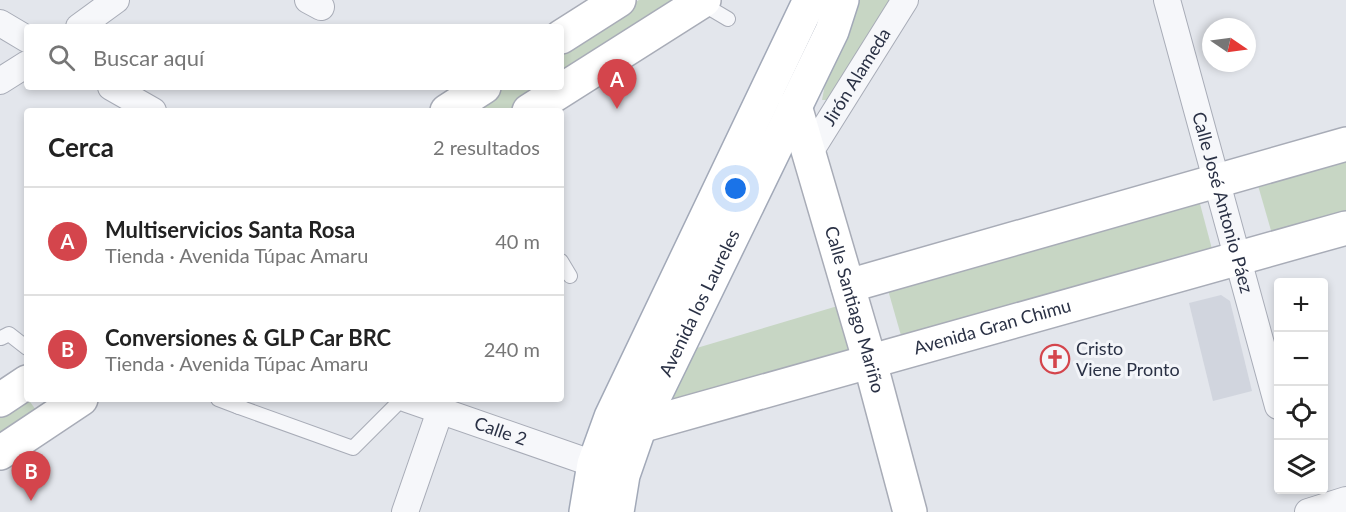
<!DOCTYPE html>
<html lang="es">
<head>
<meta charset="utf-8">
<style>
	:root { --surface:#fff; --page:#f6f6f6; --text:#222; --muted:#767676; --line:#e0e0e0; --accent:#d4454c }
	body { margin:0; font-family:Lato,sans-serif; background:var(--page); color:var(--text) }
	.controls { position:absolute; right:18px; bottom:18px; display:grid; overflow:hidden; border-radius:6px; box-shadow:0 3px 9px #0003 }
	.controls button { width:54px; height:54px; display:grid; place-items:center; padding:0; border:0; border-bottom:2px solid var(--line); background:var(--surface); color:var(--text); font:30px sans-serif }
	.compass { position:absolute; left:1202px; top:18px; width:54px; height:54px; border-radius:50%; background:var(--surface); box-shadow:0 3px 9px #0003; rotate:103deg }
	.you { position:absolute; left:736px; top:189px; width:21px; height:21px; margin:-15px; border:4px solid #fff; border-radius:50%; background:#1a73e8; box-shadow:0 0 0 9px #1a73e833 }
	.badge { display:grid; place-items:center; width:39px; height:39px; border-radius:50%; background:var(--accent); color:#fff; font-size:20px; font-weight:700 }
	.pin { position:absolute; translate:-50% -50px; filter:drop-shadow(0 2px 3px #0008) }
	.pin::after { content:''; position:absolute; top:32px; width:21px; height:18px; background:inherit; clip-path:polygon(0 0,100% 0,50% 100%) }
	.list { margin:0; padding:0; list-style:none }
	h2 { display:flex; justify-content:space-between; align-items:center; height:78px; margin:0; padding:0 24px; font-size:26px }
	h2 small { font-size:20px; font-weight:400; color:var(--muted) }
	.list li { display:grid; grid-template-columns:39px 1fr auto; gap:18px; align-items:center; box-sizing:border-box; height:108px; padding:0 24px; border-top:2px solid var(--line) }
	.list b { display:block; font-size:22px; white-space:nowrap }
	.list p { margin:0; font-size:20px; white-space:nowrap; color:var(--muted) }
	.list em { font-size:20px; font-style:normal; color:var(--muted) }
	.icon { flex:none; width:33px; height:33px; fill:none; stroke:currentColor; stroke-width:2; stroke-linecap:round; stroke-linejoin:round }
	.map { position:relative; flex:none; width:1346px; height:512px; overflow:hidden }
	.search { position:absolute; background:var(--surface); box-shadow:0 3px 9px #0003; left:24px; top:24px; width:540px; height:66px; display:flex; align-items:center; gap:15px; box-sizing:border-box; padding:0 21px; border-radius:6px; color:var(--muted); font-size:22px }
	.panel { position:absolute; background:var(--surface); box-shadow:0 3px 9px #0003; left:24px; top:108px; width:540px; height:294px; border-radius:6px }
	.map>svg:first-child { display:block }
	.built { fill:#d1d5de }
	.green { fill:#c7d6c4 }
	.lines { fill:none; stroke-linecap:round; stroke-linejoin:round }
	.lane-casing { stroke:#a8acb7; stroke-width:16 }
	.street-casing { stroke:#a8acb7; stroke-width:28 }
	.secondary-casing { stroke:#a8acb7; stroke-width:36 }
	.primary-casing { stroke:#a2a9b8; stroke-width:36 }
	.lane { stroke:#f6f7fa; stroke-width:14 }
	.street { stroke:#f6f7fa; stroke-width:26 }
	.secondary { stroke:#fff; stroke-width:33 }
	.primary { stroke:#fff; stroke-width:33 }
	.labels { text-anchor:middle; stroke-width:6; stroke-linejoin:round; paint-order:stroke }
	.street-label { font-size:18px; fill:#2a3145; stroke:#f3f5f9 }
	.poi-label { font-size:18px; fill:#2a3145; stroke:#f3f5f9; text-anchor:start }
</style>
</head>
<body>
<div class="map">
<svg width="1346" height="512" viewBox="0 0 1346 512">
	<rect width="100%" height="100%" fill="#e3e6ec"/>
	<path class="built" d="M1221,295L1230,301L1252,391L1213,401L1189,303Z"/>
	<g class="green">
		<path d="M639,0H685L561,78V48Z"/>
		<path d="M860,0H894L832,100H822L829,63Z"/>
		<path d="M498,87H546L508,111H459Z"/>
		<path d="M1346,156V213L1272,234L1257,182Z"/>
		<path d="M1199,200L1212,249L902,339L888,290Z"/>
		<path d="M841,305L853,350L663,407L690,350Z"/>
		<path d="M28,399L41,417L0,444V406Z"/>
	</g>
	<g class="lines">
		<g class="lane-casing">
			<g id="lane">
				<path d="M701,3L728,19"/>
				<path d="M561,261L570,276"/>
				<path d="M1,338L9,334L27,348"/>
				<path d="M218,399L239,407L236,399"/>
				<path d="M240,399L239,407L353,448L402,399"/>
			</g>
		</g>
		<g class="street-casing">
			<g id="street">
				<path d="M308,0L321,7"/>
				<path id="s1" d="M1167,0L1278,406"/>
				<path d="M0,23L27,39"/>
				<path d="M79,27L116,0"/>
				<path d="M0,81L27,64"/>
				<path d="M111,87L153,111"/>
				<path id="s2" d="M808,155L905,0"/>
				<path id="s3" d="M407,399L594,464"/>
				<path d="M405,512L440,411"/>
				<path d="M1308,512L1346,500"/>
			</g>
		</g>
		<g class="secondary-casing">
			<g id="secondary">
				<path d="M561,37L619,0"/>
				<path id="s4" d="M795,106L870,362L910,512"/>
				<path d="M447,111L484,87"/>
				<path d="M529,111L704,0"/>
				<path d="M848,286L1346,144"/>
				<path d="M0,400L27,382"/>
				<path id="s5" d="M640,426L1346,228"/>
				<path d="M0,453L81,399"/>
			</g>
		</g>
		<g class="primary-casing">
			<g id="primary">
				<path d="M586,512L594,464L611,417L810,0"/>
				<path id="s6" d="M617,512L623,475L640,426L832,31L842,0"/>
			</g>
		</g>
		<use href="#lane" class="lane"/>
		<use href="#street" class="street"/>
		<use href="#secondary" class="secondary"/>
		<use href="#primary" class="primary"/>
	</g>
	<defs>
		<g id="church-ring" transform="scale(1.5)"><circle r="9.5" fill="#f3f5f9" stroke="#d4454c" stroke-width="1.5"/><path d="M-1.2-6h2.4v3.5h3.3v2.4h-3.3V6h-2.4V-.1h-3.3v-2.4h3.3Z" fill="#d4454c"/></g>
	</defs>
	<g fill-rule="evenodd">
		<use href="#church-ring" x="1055" y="359"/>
	</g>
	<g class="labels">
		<g class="street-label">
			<text dy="6" stroke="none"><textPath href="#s2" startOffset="92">Jirón Alameda</textPath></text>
			<text dy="6" stroke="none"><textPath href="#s1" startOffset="210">Calle José Antonio Páez</textPath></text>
			<text dy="6" stroke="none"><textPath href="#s6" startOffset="226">Avenida los Laureles</textPath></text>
			<text dy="6" stroke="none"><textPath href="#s4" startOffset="212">Calle Santiago Mariño</textPath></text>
			<text dy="6" stroke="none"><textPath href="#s5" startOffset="366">Avenida Gran Chimu</textPath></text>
			<text dy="6" stroke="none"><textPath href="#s3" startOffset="99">Calle 2</textPath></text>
		</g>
		<g class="poi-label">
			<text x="1076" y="355">Cristo<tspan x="1076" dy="21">Viene Pronto</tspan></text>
		</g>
	</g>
</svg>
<div class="controls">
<button>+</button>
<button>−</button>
<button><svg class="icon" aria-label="locate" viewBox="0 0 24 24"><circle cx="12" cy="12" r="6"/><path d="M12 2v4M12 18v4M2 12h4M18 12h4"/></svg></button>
<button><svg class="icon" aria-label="layers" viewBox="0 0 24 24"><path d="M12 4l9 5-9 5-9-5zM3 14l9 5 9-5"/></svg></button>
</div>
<svg class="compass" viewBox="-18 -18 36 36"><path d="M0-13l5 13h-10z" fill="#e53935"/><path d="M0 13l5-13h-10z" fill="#767676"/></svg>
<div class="you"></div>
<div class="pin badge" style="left:617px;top:109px">A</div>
<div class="pin badge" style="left:31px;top:501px">B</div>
<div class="search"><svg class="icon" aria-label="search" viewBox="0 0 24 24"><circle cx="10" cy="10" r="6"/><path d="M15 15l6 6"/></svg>Buscar aquí</div>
<section class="panel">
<h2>Cerca<small>2 resultados</small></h2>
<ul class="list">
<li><span class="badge">A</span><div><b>Multiservicios Santa Rosa</b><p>Tienda · Avenida Túpac Amaru</p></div><em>40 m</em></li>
<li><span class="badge">B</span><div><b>Conversiones &amp; GLP Car BRC</b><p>Tienda · Avenida Túpac Amaru</p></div><em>240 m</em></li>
</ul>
</section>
</div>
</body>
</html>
